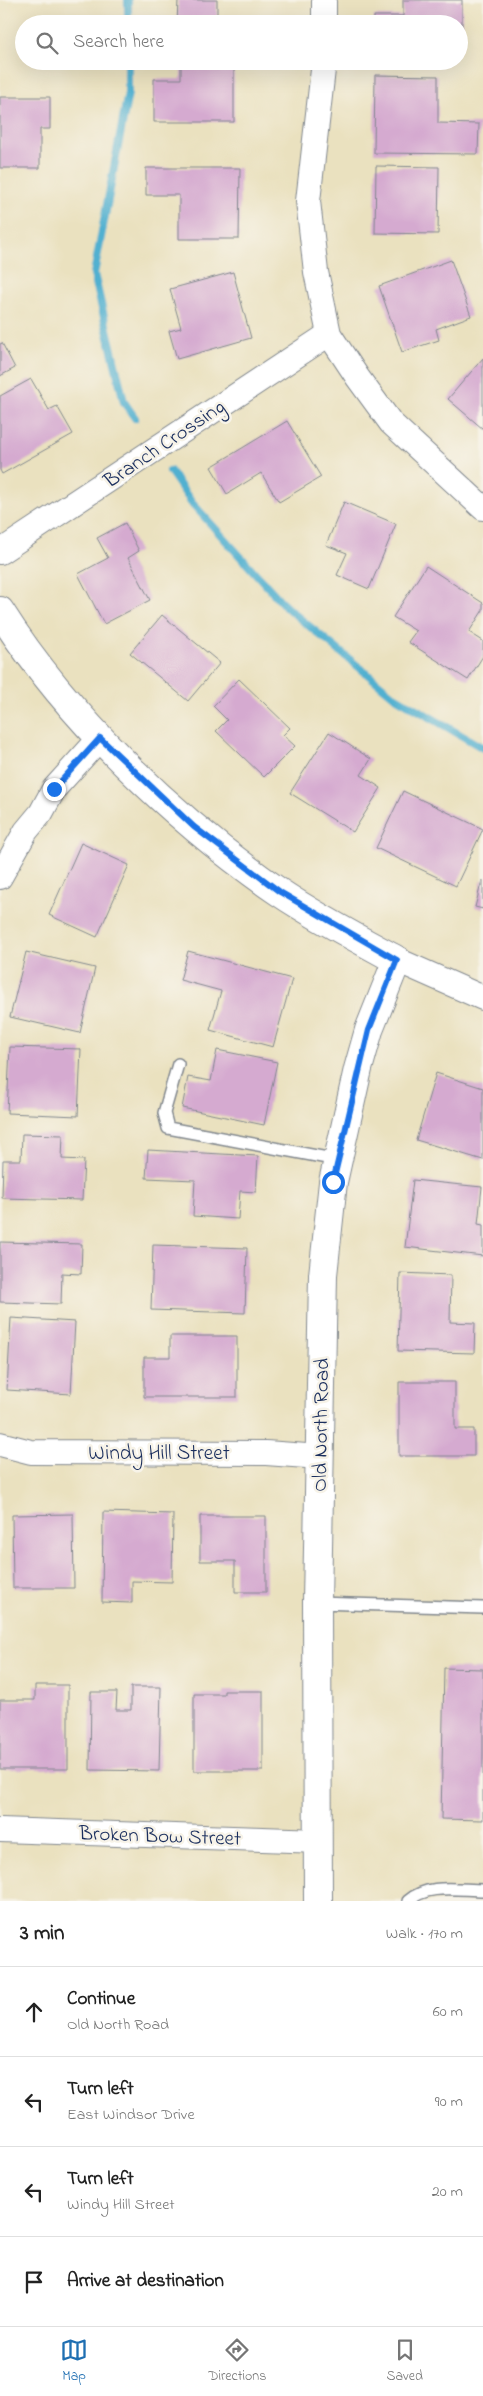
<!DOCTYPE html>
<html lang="en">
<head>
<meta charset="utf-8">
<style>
	:root { --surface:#fff; --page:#f2f2f2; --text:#222; --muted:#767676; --line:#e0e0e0; --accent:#1f6fb2 }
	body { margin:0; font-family:"Indie Flower",sans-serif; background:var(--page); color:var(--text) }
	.stop { position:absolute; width:15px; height:15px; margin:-11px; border:4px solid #1a73e8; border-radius:50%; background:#fff }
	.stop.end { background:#1a73e8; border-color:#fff; box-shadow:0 1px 5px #0008 }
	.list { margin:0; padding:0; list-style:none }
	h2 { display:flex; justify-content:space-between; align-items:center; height:65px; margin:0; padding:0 20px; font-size:21px }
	h2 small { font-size:16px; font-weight:400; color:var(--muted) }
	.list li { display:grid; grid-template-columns:32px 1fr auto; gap:15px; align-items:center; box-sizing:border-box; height:90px; padding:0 20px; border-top:1px solid var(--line) }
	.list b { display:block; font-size:19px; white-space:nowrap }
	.list p { margin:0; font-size:16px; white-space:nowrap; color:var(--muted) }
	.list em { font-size:16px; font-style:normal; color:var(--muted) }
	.icon { flex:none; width:28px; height:28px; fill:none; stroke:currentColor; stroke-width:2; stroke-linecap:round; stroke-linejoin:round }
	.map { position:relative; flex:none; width:483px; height:1901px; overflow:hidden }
	.search { position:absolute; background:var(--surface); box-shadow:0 5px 20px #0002; left:15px; right:15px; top:15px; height:55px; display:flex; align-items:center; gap:12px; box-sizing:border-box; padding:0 18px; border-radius:28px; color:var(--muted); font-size:19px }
	.sheet { height:425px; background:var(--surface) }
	nav { display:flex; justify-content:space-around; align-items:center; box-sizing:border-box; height:70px; border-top:1px solid var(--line); background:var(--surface); font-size:14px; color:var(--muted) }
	nav a { display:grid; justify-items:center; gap:2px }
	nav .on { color:var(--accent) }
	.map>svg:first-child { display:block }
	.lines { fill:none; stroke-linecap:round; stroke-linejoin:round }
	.stream { stroke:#51b0d0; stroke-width:8 }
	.building { fill:#d5aad0 }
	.lane-casing { stroke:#82888e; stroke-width:14 }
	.street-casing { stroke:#82888e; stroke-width:26 }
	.secondary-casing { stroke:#82888e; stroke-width:30 }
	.lane { stroke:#fff; stroke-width:11 }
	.street { stroke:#fff; stroke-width:24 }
	.secondary { stroke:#fff; stroke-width:28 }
	.route { stroke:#1a73e8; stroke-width:6 }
	.labels { text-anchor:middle; stroke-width:5; stroke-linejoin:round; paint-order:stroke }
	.street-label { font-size:21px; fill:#1b2f5e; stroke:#f7f3e8 }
</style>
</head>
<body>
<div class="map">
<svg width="483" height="1901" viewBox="0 0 483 1901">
	<rect width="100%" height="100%" fill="#f7f3e8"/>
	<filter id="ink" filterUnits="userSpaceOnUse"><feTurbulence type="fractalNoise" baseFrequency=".02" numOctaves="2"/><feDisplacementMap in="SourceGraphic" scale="10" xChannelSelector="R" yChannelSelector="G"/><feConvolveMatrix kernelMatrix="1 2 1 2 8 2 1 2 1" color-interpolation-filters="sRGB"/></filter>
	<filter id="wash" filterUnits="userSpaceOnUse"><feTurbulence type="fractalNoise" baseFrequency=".0096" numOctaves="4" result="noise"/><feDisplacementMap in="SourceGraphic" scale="20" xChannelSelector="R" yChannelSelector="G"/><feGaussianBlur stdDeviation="1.12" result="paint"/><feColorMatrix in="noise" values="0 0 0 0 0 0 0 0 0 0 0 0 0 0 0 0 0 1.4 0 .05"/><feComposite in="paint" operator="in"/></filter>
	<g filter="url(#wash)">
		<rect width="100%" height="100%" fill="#eae1bf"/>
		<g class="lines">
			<g class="stream">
				<path d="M128,24V0"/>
				<path d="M128,61V93L94,274L124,402L135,418"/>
				<path d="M170,471L192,503L286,607L394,696L483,748"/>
			</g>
		</g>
		<g id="blocks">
			<g class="building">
				<path d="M178,0H217V24H177Z"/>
				<path d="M403,0H462V46H459V24H374V16H403Z"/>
				<path d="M181,64H234V122H154V79H181Z"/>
				<path d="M375,75L438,76V123L479,124L478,154L374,153Z"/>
				<path d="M0,97H50V129H40V168H0Z"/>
				<path d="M376,166L439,167L438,234L375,233Z"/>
				<path d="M146,168H240L239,239H179V195H146Z"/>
				<path d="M451,260L471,316L436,329L439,340L402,352L379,286Z"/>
				<path d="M233,272L251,338L177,359L169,331L181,328L170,289Z"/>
				<path d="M2,343L15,368L0,376V344Z"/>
				<path d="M483,358V429L448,399Z"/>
				<path d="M31,379L49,410L57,406L73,434L2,474L0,470V396Z"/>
				<path d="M287,421L321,477L279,502L261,473L227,494L211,467Z"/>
				<path d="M344,502L396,524L369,589L337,575L347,553L326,545Z"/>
				<path d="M125,523L139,551L128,558L150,600L104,624L78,574L108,558L97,538Z"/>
				<path d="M426,566L483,603V610L469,632L483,641V656L468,680L408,642L416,631L393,617Z"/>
				<path d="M162,615L220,663L188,701L130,653Z"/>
				<path d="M239,679L290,728L283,735L295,746L264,777L216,731L227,720L213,706Z"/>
				<path d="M329,732L371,759L361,775L381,788L353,832L290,793Z"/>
				<path d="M403,791L483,829L456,886L376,848Z"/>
				<path d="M81,843L129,865L97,937L49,915Z"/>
				<path d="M482,880H483V909L475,907Z"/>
				<path d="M188,951L292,979L273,1047L210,1030L221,991L180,980Z"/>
				<path d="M26,952L95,968L80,1033L10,1017Z"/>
				<path d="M10,1047L81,1049L78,1116L7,1113Z"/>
				<path d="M217,1050L277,1062L264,1125L182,1108L188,1077L211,1081Z"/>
				<path d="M436,1073L483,1088V1160L416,1140Z"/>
				<path d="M22,1134L63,1135L62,1159L84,1160L82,1200L2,1198L3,1160H21Z"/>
				<path d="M148,1150L258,1156L256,1192L240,1191L238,1219L193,1216L195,1180L146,1178Z"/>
				<path d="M413,1180L482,1187L478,1224L483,1225V1256L405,1247Z"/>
				<path d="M0,1242L82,1244L81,1274L62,1273L61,1304L0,1302Z"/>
				<path d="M153,1245L247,1248L245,1313L151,1310Z"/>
				<path d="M400,1273L451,1275L450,1322L475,1323L474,1353L398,1351Z"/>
				<path d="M11,1318L75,1322L71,1394L7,1390Z"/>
				<path d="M170,1336H237V1397H144V1357H170Z"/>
				<path d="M399,1382H455V1429H474V1456H399Z"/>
				<path d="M103,1512L173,1514L172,1582L132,1581V1603L102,1602Z"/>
				<path d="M73,1514L74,1588H13L12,1515Z"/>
				<path d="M200,1516H266V1592H235V1561H200Z"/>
				<path d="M444,1668L483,1669V1820L441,1819Z"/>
				<path d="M35,1685H68V1769H0V1700H35Z"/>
				<path d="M131,1687H161L159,1771L90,1770L91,1692H117L116,1710H131Z"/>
				<path d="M224,1691H263V1771H194V1694H224Z"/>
			</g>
		</g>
	</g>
	<g filter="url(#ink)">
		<use href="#blocks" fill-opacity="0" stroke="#82888e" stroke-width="1"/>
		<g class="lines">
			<g class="lane-casing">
				<g id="lane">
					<path d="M178,1064L164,1113L168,1128L338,1160"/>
					<path d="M317,1603L483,1608"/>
					<path d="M408,1901C428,1883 458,1890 483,1890"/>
				</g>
			</g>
			<g class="street-casing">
				<g id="street">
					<path d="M324,0V24"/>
					<path d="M324,61L308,201L316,272L329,334L358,378L391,423L483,508"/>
					<path d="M0,552L329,334"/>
					<path d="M0,877L26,831L41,813L54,789L100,738"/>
					<path d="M397,960L483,998"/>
					<path d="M0,1444L31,1452L266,1453L320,1457"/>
					<path d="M0,1830L319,1841"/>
				</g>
			</g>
			<g class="secondary-casing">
				<path id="secondary" d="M0,611C67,717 176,821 279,892C316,917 358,939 397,960L369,1030L358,1069L333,1182L323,1275L317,1603L318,1901"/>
			</g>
			<use href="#lane" class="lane"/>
			<use href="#street" class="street"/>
			<use href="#secondary" class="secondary"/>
		</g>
	</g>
	<g class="lines" filter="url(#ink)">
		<path class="route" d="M54,789L100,738L194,827L280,892L397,960L369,1030L333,1182"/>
	</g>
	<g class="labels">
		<g class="street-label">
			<text transform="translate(164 443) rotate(-34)" y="7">Branch Crossing</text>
			<text transform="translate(320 1425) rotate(-89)" y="7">Old North Road</text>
			<text x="159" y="1459">Windy Hill Street</text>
			<text transform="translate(160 1835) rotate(2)" y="7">Broken Bow Street</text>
		</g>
	</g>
</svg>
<div class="stop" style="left:333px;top:1182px"></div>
<div class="stop end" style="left:54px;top:789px"></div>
<div class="search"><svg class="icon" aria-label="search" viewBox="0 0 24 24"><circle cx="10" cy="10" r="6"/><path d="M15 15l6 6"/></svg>Search here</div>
</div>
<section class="sheet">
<h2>3 min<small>Walk · 170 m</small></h2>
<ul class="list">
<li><svg class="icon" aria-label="ahead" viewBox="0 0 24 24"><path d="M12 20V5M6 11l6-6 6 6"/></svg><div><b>Continue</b><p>Old North Road</p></div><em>60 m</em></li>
<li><svg class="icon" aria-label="left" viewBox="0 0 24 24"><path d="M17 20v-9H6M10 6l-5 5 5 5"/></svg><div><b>Turn left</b><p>East Windsor Drive</p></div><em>90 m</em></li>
<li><svg class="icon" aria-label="left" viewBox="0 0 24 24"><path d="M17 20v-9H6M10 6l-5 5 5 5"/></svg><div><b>Turn left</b><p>Windy Hill Street</p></div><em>20 m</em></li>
<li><svg class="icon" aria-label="arrive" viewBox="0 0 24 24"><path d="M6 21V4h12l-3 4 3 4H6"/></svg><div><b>Arrive at destination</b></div></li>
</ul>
</section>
<nav>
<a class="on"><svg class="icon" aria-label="map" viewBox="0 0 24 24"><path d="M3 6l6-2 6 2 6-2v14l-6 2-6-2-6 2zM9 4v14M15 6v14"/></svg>Map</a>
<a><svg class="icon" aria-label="directions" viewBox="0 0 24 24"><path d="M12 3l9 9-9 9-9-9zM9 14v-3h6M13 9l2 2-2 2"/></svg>Directions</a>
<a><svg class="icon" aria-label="saved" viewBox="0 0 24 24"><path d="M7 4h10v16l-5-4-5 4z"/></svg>Saved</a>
</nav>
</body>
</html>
